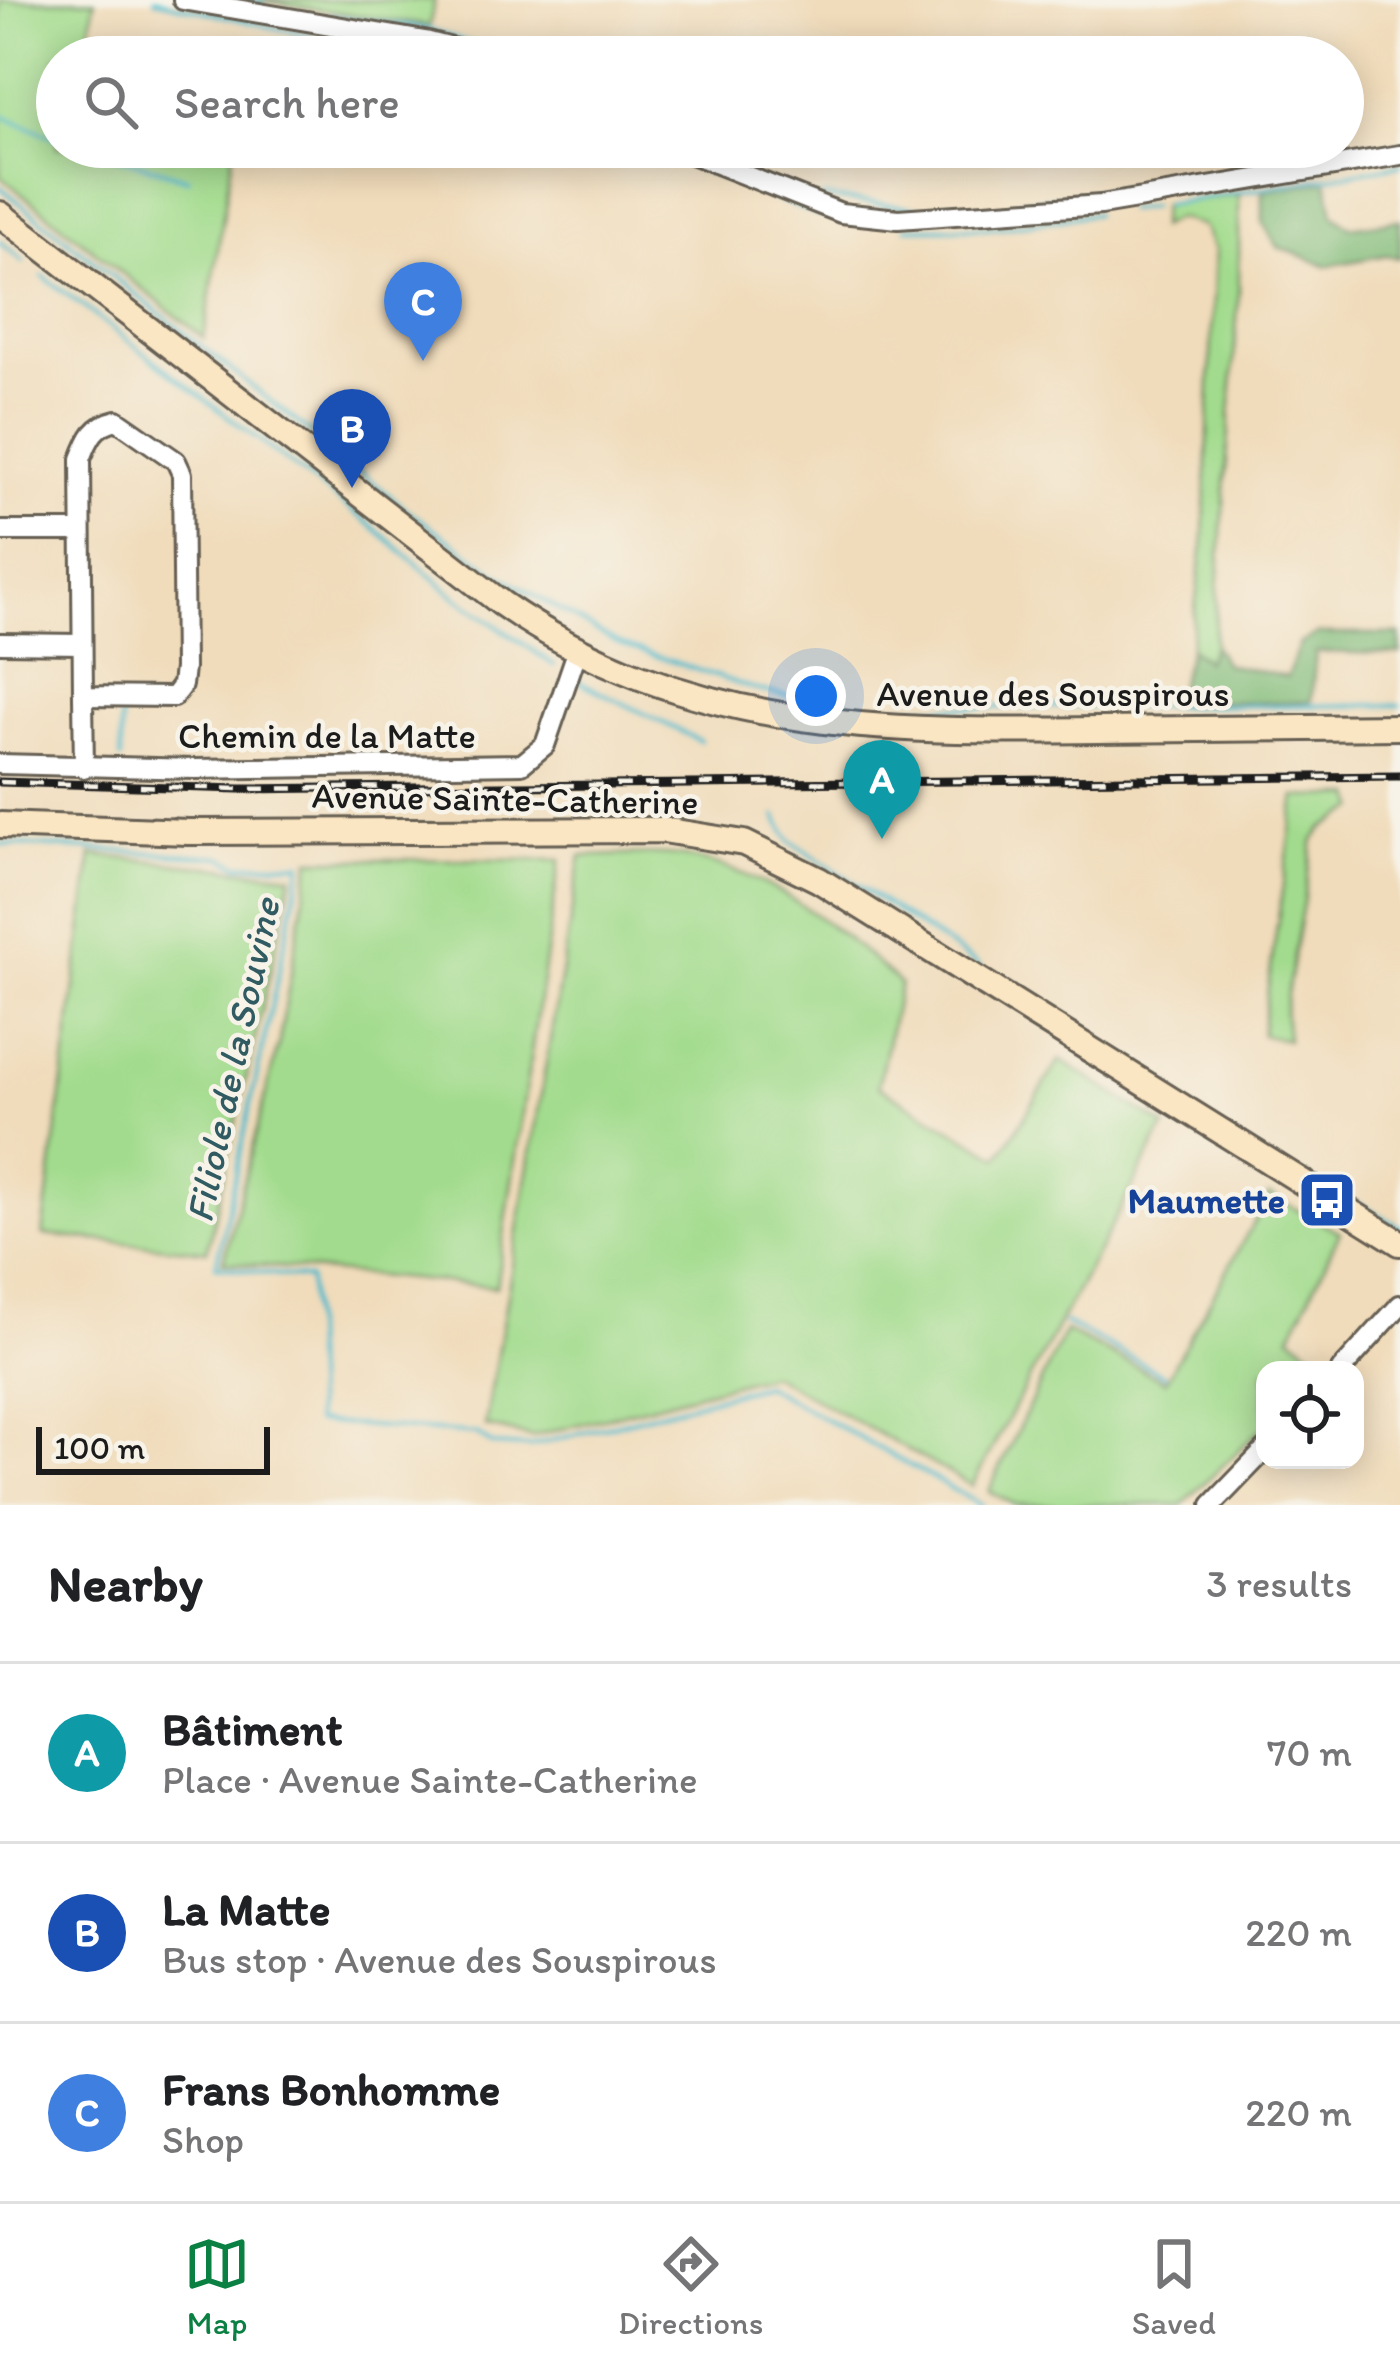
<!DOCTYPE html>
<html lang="en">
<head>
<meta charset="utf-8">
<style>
	:root { --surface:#fff; --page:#f6f6f6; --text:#202124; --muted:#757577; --line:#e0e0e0; --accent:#0b8043 }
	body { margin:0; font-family:Itim,sans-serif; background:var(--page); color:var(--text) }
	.controls { position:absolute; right:36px; bottom:36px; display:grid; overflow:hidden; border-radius:24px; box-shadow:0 6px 30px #0003 }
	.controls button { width:108px; height:108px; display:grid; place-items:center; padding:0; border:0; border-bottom:3px solid var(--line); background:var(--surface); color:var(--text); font:60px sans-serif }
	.scale { position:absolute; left:36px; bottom:30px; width:234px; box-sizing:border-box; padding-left:12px; border:6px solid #1c1c1c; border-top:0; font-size:33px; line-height:42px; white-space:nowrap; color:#1c1c1c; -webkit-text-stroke:9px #f7f3e8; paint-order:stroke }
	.you { position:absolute; left:816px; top:696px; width:42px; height:42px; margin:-30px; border:9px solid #fff; border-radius:50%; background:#1a73e8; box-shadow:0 0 0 18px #1a73e833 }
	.badge { display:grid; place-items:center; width:78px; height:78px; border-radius:50%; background:var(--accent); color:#fff; font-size:39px; font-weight:700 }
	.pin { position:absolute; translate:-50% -99px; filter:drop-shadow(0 3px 6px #0008) }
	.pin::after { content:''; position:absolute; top:63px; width:42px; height:36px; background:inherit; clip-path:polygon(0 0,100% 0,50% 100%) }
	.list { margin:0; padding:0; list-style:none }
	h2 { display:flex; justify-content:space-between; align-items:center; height:156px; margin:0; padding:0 48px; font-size:51px }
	h2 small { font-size:39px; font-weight:400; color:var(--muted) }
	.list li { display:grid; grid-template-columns:78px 1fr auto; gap:36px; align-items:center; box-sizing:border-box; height:180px; padding:0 48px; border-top:3px solid var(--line) }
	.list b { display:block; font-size:45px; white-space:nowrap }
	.list p { margin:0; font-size:39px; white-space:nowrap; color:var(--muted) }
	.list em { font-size:39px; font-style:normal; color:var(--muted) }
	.icon { flex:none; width:66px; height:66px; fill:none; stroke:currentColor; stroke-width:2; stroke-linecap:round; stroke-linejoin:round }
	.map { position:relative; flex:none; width:1400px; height:1505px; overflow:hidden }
	.search { position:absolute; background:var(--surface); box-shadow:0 6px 30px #0003; left:36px; right:36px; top:36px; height:132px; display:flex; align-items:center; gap:30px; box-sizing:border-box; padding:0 42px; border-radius:66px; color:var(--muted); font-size:45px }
	.sheet { height:696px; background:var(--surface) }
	nav { display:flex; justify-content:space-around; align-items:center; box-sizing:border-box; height:168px; border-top:3px solid var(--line); background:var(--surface); font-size:33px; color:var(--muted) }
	nav a { display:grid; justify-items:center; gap:6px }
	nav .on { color:var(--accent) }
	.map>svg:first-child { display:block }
	.green { fill:#a2db8d; stroke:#5f7c54; stroke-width:3 }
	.forest { fill:#81bb78; stroke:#4e6c4a; stroke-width:3 }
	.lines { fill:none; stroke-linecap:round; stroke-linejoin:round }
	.stream { stroke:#4fbacb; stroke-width:4.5 }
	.minor-casing { stroke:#665f53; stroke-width:24 }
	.secondary-casing { stroke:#665f53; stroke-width:30 }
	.minor { stroke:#fff; stroke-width:18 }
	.secondary { stroke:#fbe6c3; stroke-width:24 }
	.rail-casing { stroke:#1c1c1c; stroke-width:9 }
	.rail { stroke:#f7f3e8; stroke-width:4.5; stroke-dasharray:14; stroke-linecap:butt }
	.labels { text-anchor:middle; stroke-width:9; stroke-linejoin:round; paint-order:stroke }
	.street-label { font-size:36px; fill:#1c1c1c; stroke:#f7f3e8 }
	.transit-label { font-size:36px; font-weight:bold; fill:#164399; stroke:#f7f3e8; text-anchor:end }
	.water-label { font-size:39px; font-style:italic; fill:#305b62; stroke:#f7f3e8 }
</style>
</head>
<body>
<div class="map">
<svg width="1400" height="1505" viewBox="0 0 1400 1505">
	<rect width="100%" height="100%" fill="#f7f3e8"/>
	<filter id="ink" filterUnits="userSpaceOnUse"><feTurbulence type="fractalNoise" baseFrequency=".00833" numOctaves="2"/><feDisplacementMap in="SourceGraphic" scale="24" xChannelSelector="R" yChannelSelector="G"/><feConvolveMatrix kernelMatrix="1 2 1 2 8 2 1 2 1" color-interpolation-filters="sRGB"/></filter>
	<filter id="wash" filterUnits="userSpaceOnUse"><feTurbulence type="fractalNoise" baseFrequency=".004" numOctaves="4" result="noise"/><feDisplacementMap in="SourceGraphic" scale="48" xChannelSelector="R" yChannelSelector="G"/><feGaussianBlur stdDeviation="2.7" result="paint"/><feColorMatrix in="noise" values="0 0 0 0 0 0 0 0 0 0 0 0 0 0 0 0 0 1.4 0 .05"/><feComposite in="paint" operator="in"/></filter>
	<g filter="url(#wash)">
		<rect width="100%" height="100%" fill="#f0dbba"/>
		<g class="green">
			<path d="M0,0H95L86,57H57V147H234L204,338L0,176Z"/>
			<path d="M256,0H435L429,26Z"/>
			<path d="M1239,194V289L1214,646L1206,661L1190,648L1204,537L1215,251L1203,226L1177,218L1159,227L1162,205Z"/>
			<path d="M1354,796L1358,808L1322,829L1314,840L1284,1012L1287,1040L1261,1035L1296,797Z"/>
			<path d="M92,855L292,875L207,1251L43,1235Z"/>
			<path d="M581,856C614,856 652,852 685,857C771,872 837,928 900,984L878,1086L999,1157L1060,1060L1165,1126L972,1486L771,1374L531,1437L485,1426Z"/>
			<path d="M311,859L560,860L496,1287L223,1262L279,1042Z"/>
			<path d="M1269,1195L1340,1232L1291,1335L1329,1364L1323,1370H1265V1425L1182,1505H1015L989,1491L1065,1331L1165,1381Z"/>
		</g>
		<g class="forest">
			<path d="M1327,180L1334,214L1350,227L1400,220V258L1386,255L1328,266L1278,247L1263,223V191Z"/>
			<path d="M1317,634H1400V654L1316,652L1311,702H1174L1190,648L1206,661L1214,646L1225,664L1287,677L1300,643Z"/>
		</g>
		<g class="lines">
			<g class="stream">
				<path d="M155,0L279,29L451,57"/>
				<path d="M244,0L264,5"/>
				<path d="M328,16L426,29L515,57"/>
				<path d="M0,115L57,138"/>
				<path d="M87,147L188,179"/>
				<path d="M649,147L652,149"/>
				<path d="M672,158L820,216"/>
				<path d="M1323,159L1400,145"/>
				<path d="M0,187L413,514L496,573L617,643L757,690L854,708L1400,705"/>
				<path d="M823,197L925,209"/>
				<path d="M1020,202L1199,180"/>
				<path d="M1164,205L1400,165"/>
				<path d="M1127,210L1151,207"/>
				<path d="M906,228H999L1095,214"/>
				<path d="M0,242L23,261"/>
				<path d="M43,276L376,529L457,598L554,665"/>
				<path d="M576,680L700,741"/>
				<path d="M121,710V759"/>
				<path d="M776,816L789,840L981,967"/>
				<path d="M0,844L222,857L239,865L302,863L216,1266L309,1279L315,1422L477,1434L492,1445L528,1447L764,1385L981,1505"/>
				<path d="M1358,1203L1400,1227"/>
				<path d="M1065,1323L1164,1375"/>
			</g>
		</g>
	</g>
	<g filter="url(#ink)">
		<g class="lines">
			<g class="minor-casing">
				<g id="minor">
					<path d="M183,0L425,41L487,57"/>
					<path d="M674,147L841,213L898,219L1101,205L1400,155"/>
					<path d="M117,420L176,461L182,474L184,668L182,685L173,697L83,696L81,459C89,438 94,425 117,420Z"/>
					<path d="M0,531H80"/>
					<path d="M0,643L82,644"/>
					<path d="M83,696L84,768"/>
					<path d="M0,764L195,769L522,764L545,745L578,649"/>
					<path d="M1341,1370L1400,1305"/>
					<path d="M1212,1505L1265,1450"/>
				</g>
			</g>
			<g class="secondary-casing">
				<g id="secondary">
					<path d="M0,214L501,603C686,732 883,733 1098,730C1199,729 1299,728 1400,727"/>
					<path d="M0,825L188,832L663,830L744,843L819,880L1400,1243"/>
				</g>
			</g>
			<use href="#minor" class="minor"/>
			<use href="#secondary" class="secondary"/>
			<g class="rail-casing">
				<path id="rail" d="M0,782L240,789L1400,776"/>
			</g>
			<use href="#rail" class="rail"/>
		</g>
	</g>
	<defs>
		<g id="bus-square" transform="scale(3)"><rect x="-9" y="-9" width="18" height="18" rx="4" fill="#1a4fb4" stroke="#f7f3e8"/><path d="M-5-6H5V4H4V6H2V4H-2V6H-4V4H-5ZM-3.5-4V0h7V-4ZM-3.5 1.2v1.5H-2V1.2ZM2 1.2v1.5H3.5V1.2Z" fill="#fff"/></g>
	</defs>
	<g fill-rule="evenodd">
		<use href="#bus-square" x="1327" y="1200"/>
	</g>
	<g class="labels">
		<g class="street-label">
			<text x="1053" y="706">Avenue des Souspirous</text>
			<text x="327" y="748">Chemin de la Matte</text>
			<text transform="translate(505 798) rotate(1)" y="13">Avenue Sainte-Catherine</text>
		</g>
		<g class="transit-label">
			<text x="1285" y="1213">Maumette</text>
		</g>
		<g class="water-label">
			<text transform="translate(232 1060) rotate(-78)" y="14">Filiole de la Souvine</text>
		</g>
	</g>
</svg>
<div class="controls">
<button><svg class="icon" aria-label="locate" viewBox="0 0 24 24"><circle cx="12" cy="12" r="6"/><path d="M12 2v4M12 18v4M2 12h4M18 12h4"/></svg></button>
</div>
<div class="scale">100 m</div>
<div class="you"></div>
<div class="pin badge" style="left:882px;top:839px;background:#0f9aa8">A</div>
<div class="pin badge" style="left:352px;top:488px;background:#1a4fb4">B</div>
<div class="pin badge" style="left:423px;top:361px;background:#3f7fe0">C</div>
<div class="search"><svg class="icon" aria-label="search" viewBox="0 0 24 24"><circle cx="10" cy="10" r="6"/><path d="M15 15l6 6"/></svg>Search here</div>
</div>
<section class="sheet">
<h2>Nearby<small>3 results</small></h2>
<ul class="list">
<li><span class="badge" style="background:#0f9aa8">A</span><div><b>Bâtiment</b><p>Place · Avenue Sainte-Catherine</p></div><em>70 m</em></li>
<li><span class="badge" style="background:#1a4fb4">B</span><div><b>La Matte</b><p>Bus stop · Avenue des Souspirous</p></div><em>220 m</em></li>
<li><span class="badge" style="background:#3f7fe0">C</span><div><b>Frans Bonhomme</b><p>Shop</p></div><em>220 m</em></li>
</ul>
</section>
<nav>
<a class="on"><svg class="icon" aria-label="map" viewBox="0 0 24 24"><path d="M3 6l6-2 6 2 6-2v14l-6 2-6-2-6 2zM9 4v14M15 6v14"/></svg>Map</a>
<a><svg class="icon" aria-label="directions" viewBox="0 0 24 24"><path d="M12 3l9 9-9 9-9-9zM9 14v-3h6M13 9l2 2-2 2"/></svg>Directions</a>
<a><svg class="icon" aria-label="saved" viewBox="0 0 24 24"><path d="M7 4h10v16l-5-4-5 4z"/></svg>Saved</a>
</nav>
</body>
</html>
